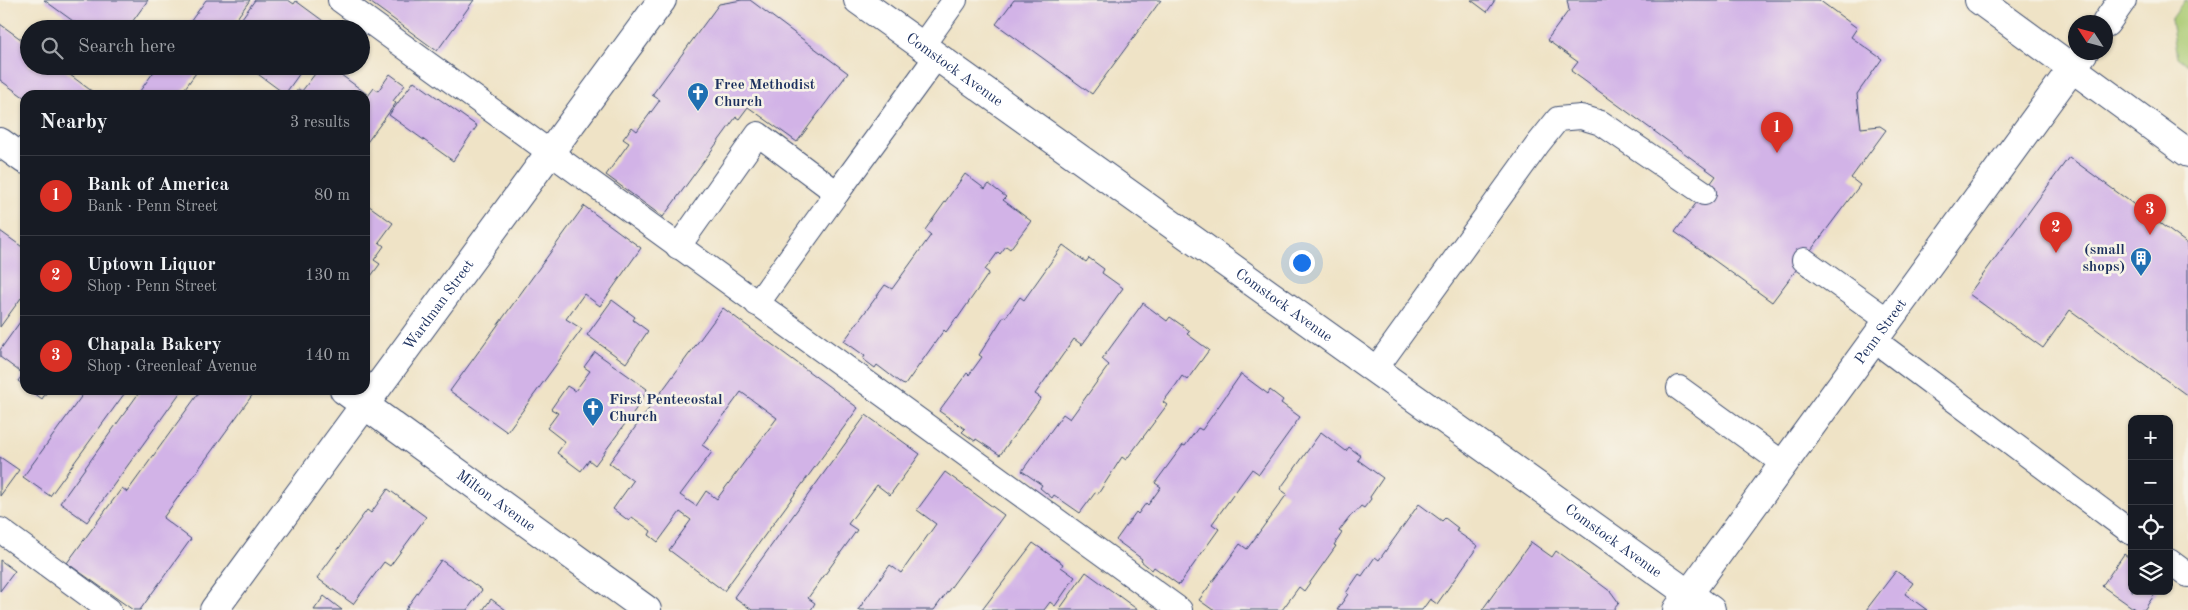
<!DOCTYPE html>
<html lang="en">
<head>
<meta charset="utf-8">
<style>
	:root { --surface:#171b24; --page:#20242c; --text:#f1f3f6; --muted:#9ea1a6; --line:#363941; --accent:#d93025 }
	body { margin:0; font-family:"Old Standard TT",serif; background:var(--page); color:var(--text) }
	.controls { position:absolute; right:15px; bottom:15px; display:grid; overflow:hidden; border-radius:10px; box-shadow:0 1px 4px #0004 }
	.controls button { width:45px; height:45px; display:grid; place-items:center; padding:0; border:0; border-bottom:1px solid var(--line); background:var(--surface); color:var(--text); font:25px sans-serif }
	.compass { position:absolute; left:2068px; top:15px; width:45px; height:45px; border-radius:50%; background:var(--surface); box-shadow:0 1px 4px #0004; rotate:306deg }
	.you { position:absolute; left:1301px; top:262px; width:18px; height:18px; margin:-12px; border:4px solid #fff; border-radius:50%; background:#1a73e8; box-shadow:0 0 0 8px #1a73e833 }
	.badge { display:grid; place-items:center; width:32px; height:32px; border-radius:50%; background:var(--accent); color:#fff; font-size:16px; font-weight:700 }
	.pin { position:absolute; translate:-50% -41px; filter:drop-shadow(0 1px 2px #0008) }
	.pin::after { content:''; position:absolute; top:26px; width:18px; height:15px; background:inherit; clip-path:polygon(0 0,100% 0,50% 100%) }
	.list { margin:0; padding:0; list-style:none }
	h2 { display:flex; justify-content:space-between; align-items:center; height:65px; margin:0; padding:0 20px; font-size:21px }
	h2 small { font-size:16px; font-weight:400; color:var(--muted) }
	.list li { display:grid; grid-template-columns:32px 1fr auto; gap:15px; align-items:center; box-sizing:border-box; height:80px; padding:0 20px; border-top:1px solid var(--line) }
	.list b { display:block; font-size:19px; white-space:nowrap }
	.list p { margin:0; font-size:16px; white-space:nowrap; color:var(--muted) }
	.list em { font-size:16px; font-style:normal; color:var(--muted) }
	.icon { flex:none; width:28px; height:28px; fill:none; stroke:currentColor; stroke-width:2; stroke-linecap:round; stroke-linejoin:round }
	.map { position:relative; flex:none; width:2188px; height:610px; overflow:hidden }
	.search { position:absolute; background:var(--surface); box-shadow:0 1px 4px #0004; left:20px; top:20px; width:350px; height:55px; display:flex; align-items:center; gap:12px; box-sizing:border-box; padding:0 18px; border-radius:28px; color:var(--muted); font-size:19px }
	.panel { position:absolute; background:var(--surface); box-shadow:0 1px 4px #0004; left:20px; top:90px; width:350px; height:305px; border-radius:15px }
	.map>svg:first-child { display:block }
	.green { fill:#abcb73; stroke:#637d68 }
	.building { fill:#d2b3e7; fill-rule:evenodd }
	.lines { fill:none; stroke-linecap:round; stroke-linejoin:round }
	.service-casing { stroke:#3b4a6e; stroke-width:26 }
	.minor-casing { stroke:#3b4a6e; stroke-width:30 }
	.tertiary-casing { stroke:#3b4a6e; stroke-width:30 }
	.service { stroke:#fff; stroke-width:24 }
	.minor { stroke:#fff; stroke-width:28 }
	.tertiary { stroke:#fff; stroke-width:28 }
	.labels { text-anchor:middle; stroke-width:5; stroke-linejoin:round; paint-order:stroke }
	.street-label { font-size:15px; fill:#1b2f5e; stroke:#f7f3e8 }
	.poi-label { font-size:15px; font-weight:bold; fill:#1b2f5e; stroke:#f7f3e8; text-anchor:start }
</style>
</head>
<body>
<div class="map">
<svg width="2188" height="610" viewBox="0 0 2188 610">
	<rect width="100%" height="100%" fill="#f7f3e8"/>
	<filter id="ink" filterUnits="userSpaceOnUse"><feTurbulence type="fractalNoise" baseFrequency=".02" numOctaves="2"/><feDisplacementMap in="SourceGraphic" scale="10" xChannelSelector="R" yChannelSelector="G"/><feConvolveMatrix kernelMatrix="1 2 1 2 8 2 1 2 1" color-interpolation-filters="sRGB"/></filter>
	<filter id="wash" filterUnits="userSpaceOnUse"><feTurbulence type="fractalNoise" baseFrequency=".0096" numOctaves="4" result="noise"/><feDisplacementMap in="SourceGraphic" scale="20" xChannelSelector="R" yChannelSelector="G"/><feGaussianBlur stdDeviation="1.12" result="paint"/><feColorMatrix in="noise" values="0 0 0 0 0 0 0 0 0 0 0 0 0 0 0 0 0 1.4 0 .05"/><feComposite in="paint" operator="in"/></filter>
	<g filter="url(#wash)">
		<rect width="100%" height="100%" fill="#efe3c6"/>
		<path class="green" d="M2185,0H2188V65L2177,57L2171,20Z"/>
		<g id="blocks">
			<g class="building">
				<path d="M44,0H148L127,29H84Z"/>
				<path d="M206,0H250L229,29H185Z"/>
				<path d="M255,0H288L294,4L296,1L330,26L328,29H234Z"/>
				<path d="M367,0H474L437,51Z"/>
				<path d="M742,0H750L848,73L797,142L748,107L739,119L736,117L663,217L606,175L629,143L623,139L632,127L637,131L660,100L652,95L719,4Z"/>
				<path d="M1014,0H1161L1092,94L996,24Z"/>
				<path d="M1471,0H1495L1487,12Z"/>
				<path d="M1567,0H1819L1857,28L1851,37L1882,59L1857,94L1861,128L1880,126L1886,130L1851,178L1860,185L1772,302L1675,232L1716,176L1571,71L1578,62L1547,40L1569,10Z"/>
				<path d="M0,24L29,45V66H58L97,95H25V98L0,80Z"/>
				<path d="M158,66H201L180,95H137Z"/>
				<path d="M254,66H305L285,94L251,69Z"/>
				<path d="M321,66H329L367,94L294,95L298,89L302,91Z"/>
				<path d="M390,74L405,85L393,101L396,103L365,145V100L374,88L378,91Z"/>
				<path d="M414,81L477,126L453,161L389,115Z"/>
				<path d="M2069,157L2188,244V396L2070,310L2043,348L1969,294Z"/>
				<path d="M965,174L985,189L989,184L1006,197L1003,200L1031,221L1010,249L1006,246L1000,254L998,252L985,270L989,273L957,319L956,318L946,332L944,330L905,385L902,384L877,365L875,368L863,359L865,356L844,341L885,285L892,289L931,235L925,230Z"/>
				<path d="M365,203L393,223L379,242L384,246L374,260L380,264L365,284Z"/>
				<path d="M584,206L641,248L600,306L584,294L566,319L582,329L507,432L450,391Z"/>
				<path d="M0,231L25,249V299L24,300L21,298L0,327Z"/>
				<path d="M1063,245L1086,262L1089,258L1104,269L1102,273L1123,288L1082,345L1074,339L1035,394L1041,398L1000,455L976,439L975,441L962,432L965,429L939,411L967,373L969,375L982,357L979,355L1004,316L1006,317L1020,297L1024,300Z"/>
				<path d="M612,300L635,317L633,320L648,331L626,363L587,335Z"/>
				<path d="M1143,303L1167,321L1170,317L1190,331L1187,334L1209,350L1187,380L1182,376L1176,385L1163,402L1167,405L1126,460L1122,457L1098,494L1095,493L1080,513L1054,495L1052,498L1040,488L1042,485L1022,471L1063,414L1070,419L1109,365L1102,359Z"/>
				<path d="M723,308L858,408L724,591L669,550L691,520L680,512L658,542L649,535L651,531L632,517L629,521L613,509L633,481L609,463ZM741,392L777,418L717,499L706,491L696,506L680,495L712,452L702,445Z"/>
				<path d="M25,315V386L18,381L23,374L0,357V350Z"/>
				<path d="M595,352L647,389L641,402L595,465L589,460L581,471L557,453L565,442L547,428L558,413L551,409L567,386L575,391L590,371L584,367Z"/>
				<path d="M1241,374L1268,394L1270,390L1283,400L1281,403L1300,417L1259,474L1252,469L1212,524L1219,529L1179,585L1154,567L1152,570L1141,561L1142,559L1116,540L1136,512L1138,514L1146,503L1148,505L1161,487L1155,483L1183,445L1185,446L1198,428L1202,430Z"/>
				<path d="M30,390H48L42,399Z"/>
				<path d="M86,390H127L50,496L23,477Z"/>
				<path d="M141,390H182L87,522L60,503Z"/>
				<path d="M201,390H256L163,518L191,539L140,610H133L67,563L122,488L127,492Z"/>
				<path d="M866,415L920,454L890,495L877,485L848,524L857,530L808,598L815,603L811,610H752L734,597Z"/>
				<path d="M1321,432L1346,451L1349,447L1361,456L1358,460L1383,478L1370,497L1371,499L1364,508L1361,506L1354,514L1353,513L1339,531L1342,533L1334,545L1336,546L1304,591L1299,587L1282,610H1213L1199,600L1240,544L1247,549L1287,494L1280,489Z"/>
				<path d="M0,457L19,470L0,496Z"/>
				<path d="M945,472L1004,515L934,610H858L890,565L901,573L936,524L917,510Z"/>
				<path d="M388,489L426,517L390,566L384,562L353,604L317,578L367,510L371,513Z"/>
				<path d="M1419,504L1442,521L1445,518L1458,528L1456,531L1478,546L1437,604L1430,599L1422,610H1337L1348,594L1346,593L1359,574L1362,576L1375,557L1379,560Z"/>
				<path d="M1531,542L1552,557L1556,551L1611,592L1619,603L1613,610H1482Z"/>
				<path d="M1033,543L1063,564L1061,567L1075,577L1055,606L1050,602L1044,610H982Z"/>
				<path d="M2124,554L2132,560V591H2157L2144,610H2136L2102,586Z"/>
				<path d="M0,560L15,571L0,591Z"/>
				<path d="M441,560L482,590L467,610H405Z"/>
				<path d="M1896,571L1913,583L1905,594L1927,610H1866Z"/>
				<path d="M1086,572L1138,610H1059Z"/>
				<path d="M324,596L342,610H314Z"/>
				<path d="M491,599L506,610H483Z"/>
			</g>
		</g>
	</g>
	<g filter="url(#ink)">
		<use href="#blocks" fill-opacity="0" stroke="#3b4a6e" stroke-width="1"/>
		<g class="lines">
			<g class="service-casing">
				<g id="service">
					<path d="M340,0L1180,610"/>
					<path d="M922,46L955,0"/>
					<path d="M837,193L937,56"/>
					<path d="M678,247L758,134L837,193L757,304"/>
					<path d="M1804,260L1889,321"/>
					<path d="M1874,340L2132,533"/>
					<path d="M1375,370L1538,144L1558,119L1581,117L1601,123L1704,193"/>
					<path d="M1679,388L1784,464"/>
					<path d="M0,530L109,610"/>
					<path d="M2169,561L2188,575"/>
				</g>
			</g>
			<g class="minor-casing">
				<g id="minor">
					<path id="s1" d="M858,0L1711,610"/>
					<path d="M0,142L25,160"/>
					<path id="s2" d="M344,390L647,610"/>
					<path id="s3" d="M214,610L662,0"/>
				</g>
			</g>
			<g class="tertiary-casing">
				<g id="tertiary">
					<path d="M1979,0L2188,153"/>
					<path d="M2106,23L2122,0"/>
					<path id="s4" d="M1677,610L2084,52"/>
				</g>
			</g>
			<use href="#service" class="service"/>
			<use href="#minor" class="minor"/>
			<use href="#tertiary" class="tertiary"/>
		</g>
	</g>
	<defs>
		<g id="church-pin" transform="scale(1.125)"><path d="M0 17L-7.5 6A9.5 9.5 0 1 1 7.5 6Z" fill="#1f6fb2" stroke="#f7f3e8"/><path d="M-1.2-6h2.4v3.5h3.3v2.4h-3.3V6h-2.4V-.1h-3.3v-2.4h3.3Z" fill="#fff"/></g>
		<g id="building-pin" transform="scale(1.125)"><path d="M0 17L-7.5 6A9.5 9.5 0 1 1 7.5 6Z" fill="#1f6fb2" stroke="#f7f3e8"/><path d="M-4-6H4V6H1V3H-1V6H-4ZM-2.5-4.3h1.7v1.8h-1.7ZM.8-4.3h1.7v1.8H.8ZM-2.5-1h1.7V.8h-1.7ZM.8-1h1.7V.8H.8Z" fill="#fff"/></g>
	</defs>
	<g fill-rule="evenodd">
		<use href="#church-pin" x="698" y="93"/>
		<use href="#building-pin" x="2141" y="258"/>
		<use href="#church-pin" x="593" y="408"/>
	</g>
	<g class="labels">
		<g class="street-label">
			<text dy="5" stroke="none"><textPath href="#s1" startOffset="119">Comstock Avenue</textPath></text>
			<text dy="5" stroke="none"><textPath href="#s3" startOffset="379">Wardman Street</textPath></text>
			<text dy="5" stroke="none"><textPath href="#s1" startOffset="524">Comstock Avenue</textPath></text>
			<text dy="5" stroke="none"><textPath href="#s4" startOffset="345">Penn Street</textPath></text>
			<text dy="5" stroke="none"><textPath href="#s2" startOffset="188">Milton Avenue</textPath></text>
			<text dy="5" stroke="none"><textPath href="#s1" startOffset="929">Comstock Avenue</textPath></text>
		</g>
		<g class="poi-label">
			<text x="714" y="89">Free Methodist<tspan x="714" dy="17">Church</tspan></text>
			<text x="2125" y="254" text-anchor="end">(small<tspan x="2125" dy="17">shops)</tspan></text>
			<text x="609" y="404">First Pentecostal<tspan x="609" dy="17">Church</tspan></text>
		</g>
	</g>
</svg>
<div class="controls">
<button>+</button>
<button>−</button>
<button><svg class="icon" aria-label="locate" viewBox="0 0 24 24"><circle cx="12" cy="12" r="6"/><path d="M12 2v4M12 18v4M2 12h4M18 12h4"/></svg></button>
<button><svg class="icon" aria-label="layers" viewBox="0 0 24 24"><path d="M12 4l9 5-9 5-9-5zM3 14l9 5 9-5"/></svg></button>
</div>
<svg class="compass" viewBox="-18 -18 36 36"><path d="M0-13l5 13h-10z" fill="#e53935"/><path d="M0 13l5-13h-10z" fill="#9ea1a6"/></svg>
<div class="you"></div>
<div class="pin badge" style="left:1777px;top:153px">1</div>
<div class="pin badge" style="left:2056px;top:253px">2</div>
<div class="pin badge" style="left:2150px;top:235px">3</div>
<div class="search"><svg class="icon" aria-label="search" viewBox="0 0 24 24"><circle cx="10" cy="10" r="6"/><path d="M15 15l6 6"/></svg>Search here</div>
<section class="panel">
<h2>Nearby<small>3 results</small></h2>
<ul class="list">
<li><span class="badge">1</span><div><b>Bank of America</b><p>Bank · Penn Street</p></div><em>80 m</em></li>
<li><span class="badge">2</span><div><b>Uptown Liquor</b><p>Shop · Penn Street</p></div><em>130 m</em></li>
<li><span class="badge">3</span><div><b>Chapala Bakery</b><p>Shop · Greenleaf Avenue</p></div><em>140 m</em></li>
</ul>
</section>
</div>
</body>
</html>
